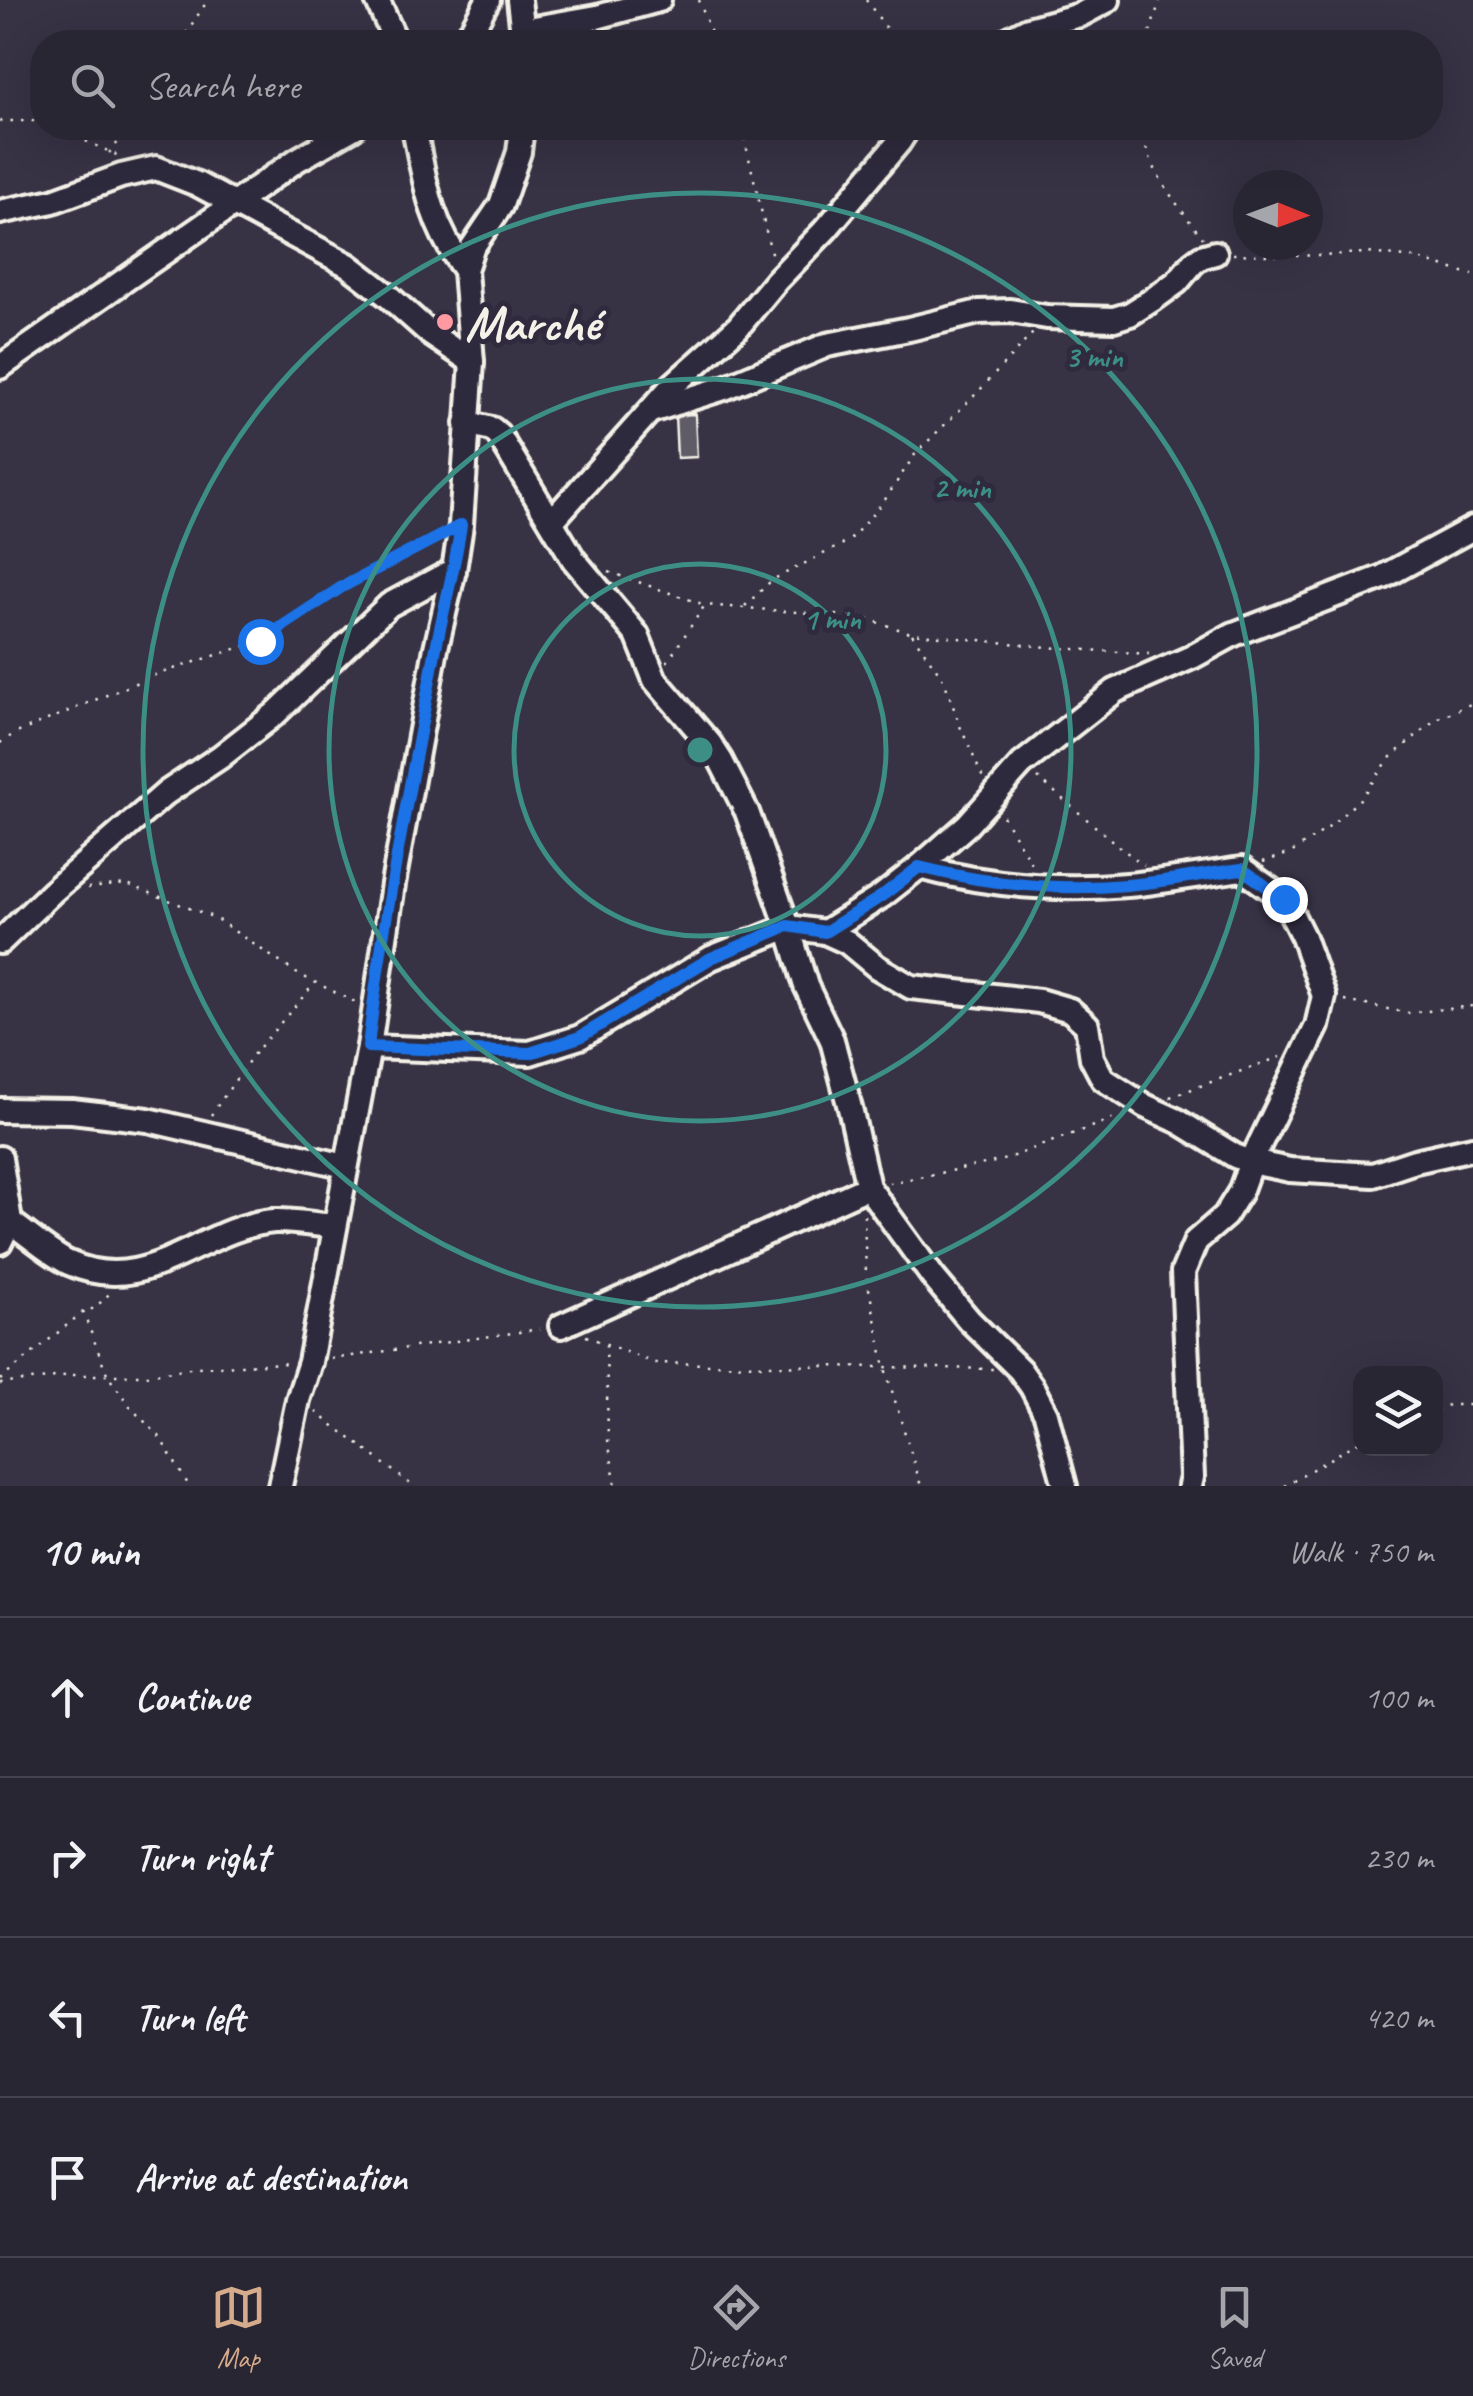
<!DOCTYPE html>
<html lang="en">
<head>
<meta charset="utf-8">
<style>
	:root { --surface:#292633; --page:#312e3b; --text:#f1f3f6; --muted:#a5a5ac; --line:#45434e; --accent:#d6ab8b }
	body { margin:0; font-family:Caveat,sans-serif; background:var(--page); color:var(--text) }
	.controls { position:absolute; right:30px; bottom:30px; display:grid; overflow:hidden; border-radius:20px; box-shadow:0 10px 40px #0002 }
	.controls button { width:90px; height:90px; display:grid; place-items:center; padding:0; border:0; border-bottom:2px solid var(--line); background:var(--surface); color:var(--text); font:50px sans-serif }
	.compass { position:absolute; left:1233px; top:170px; width:90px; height:90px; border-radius:50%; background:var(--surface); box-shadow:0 10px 40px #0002; rotate:91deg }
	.stop { position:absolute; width:30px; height:30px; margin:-22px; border:8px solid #1a73e8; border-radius:50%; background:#fff }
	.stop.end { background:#1a73e8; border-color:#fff; box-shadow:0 2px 10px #0008 }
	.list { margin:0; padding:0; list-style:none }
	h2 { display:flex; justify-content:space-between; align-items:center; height:130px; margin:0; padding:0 40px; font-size:42px }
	h2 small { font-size:32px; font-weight:400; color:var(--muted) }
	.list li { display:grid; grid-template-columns:65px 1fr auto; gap:30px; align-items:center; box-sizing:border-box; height:160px; padding:0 40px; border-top:2px solid var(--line) }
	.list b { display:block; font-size:38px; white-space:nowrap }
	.list em { font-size:32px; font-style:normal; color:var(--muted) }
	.icon { flex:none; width:55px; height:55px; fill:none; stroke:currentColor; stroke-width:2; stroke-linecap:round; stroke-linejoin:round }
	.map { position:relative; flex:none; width:1473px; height:1486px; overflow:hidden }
	.search { position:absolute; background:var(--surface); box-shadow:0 10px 40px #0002; left:30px; right:30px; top:30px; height:110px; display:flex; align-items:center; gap:25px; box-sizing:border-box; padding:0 35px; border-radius:40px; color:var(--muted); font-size:38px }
	.sheet { height:770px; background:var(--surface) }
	nav { display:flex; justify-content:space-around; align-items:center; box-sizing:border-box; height:140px; border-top:2px solid var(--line); background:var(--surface); font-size:28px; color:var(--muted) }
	nav a { display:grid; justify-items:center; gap:5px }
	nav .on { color:var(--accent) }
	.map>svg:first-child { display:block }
	.building { fill:#5f5c67; stroke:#f4f1e8; stroke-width:2.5 }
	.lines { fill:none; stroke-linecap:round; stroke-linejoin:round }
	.minor-casing { stroke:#f4f1e8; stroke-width:30 }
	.path { stroke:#f4f1e8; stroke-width:2.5; stroke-dasharray:2.5 8; stroke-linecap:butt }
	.minor { stroke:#2f2a3d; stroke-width:22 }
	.route { stroke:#1a73e8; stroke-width:12 }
	.ring { fill:none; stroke:#3d8f86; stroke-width:5 }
	.poi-dot { fill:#ff9aa2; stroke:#2f2a3d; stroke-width:4 }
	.labels { text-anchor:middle; stroke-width:10; stroke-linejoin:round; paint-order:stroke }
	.poi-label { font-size:50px; font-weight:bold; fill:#f4f1e8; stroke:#2f2a3d; text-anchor:start }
	.centre { fill:#3d8f86; stroke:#2f2a3d; stroke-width:5 }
	.ring-label { font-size:30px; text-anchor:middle; font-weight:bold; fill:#3d8f86; stroke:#2f2a3d; stroke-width:10; stroke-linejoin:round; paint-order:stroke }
</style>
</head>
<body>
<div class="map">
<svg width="1473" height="1486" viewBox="0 0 1473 1486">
	<rect width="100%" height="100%" fill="#373244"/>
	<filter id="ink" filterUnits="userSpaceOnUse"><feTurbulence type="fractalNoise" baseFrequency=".01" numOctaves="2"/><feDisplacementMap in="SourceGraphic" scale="20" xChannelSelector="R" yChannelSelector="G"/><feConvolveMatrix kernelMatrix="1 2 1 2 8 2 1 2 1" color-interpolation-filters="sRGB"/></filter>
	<g filter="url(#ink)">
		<path class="building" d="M695,414L697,457L677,458L675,415Z"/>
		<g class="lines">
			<g class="minor-casing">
				<g id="minor">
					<path d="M377,0L396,42"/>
					<path d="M519,0L524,41"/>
					<path d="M523,30L597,17L659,0"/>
					<path d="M465,42L488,0"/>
					<path d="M1003,42L1028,29L1080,15L1108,0"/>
					<path d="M414,128C425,182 430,224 465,270"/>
					<path d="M0,212L53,201L121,176L156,168L197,184L348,265L387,295L432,335L472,362"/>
					<path d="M0,367L297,160L353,128"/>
					<path d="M651,411L724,388L827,345L909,329L979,312L1010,311L1047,317L1114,319L1130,314L1152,300L1177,282L1193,263L1201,257L1215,253"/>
					<path d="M467,423L492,429L498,434L574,560L637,635L655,680L710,744L721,761L747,812L788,927L806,986L832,1040L851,1112L868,1187L933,1277L969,1320L1020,1370L1032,1387L1046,1414L1065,1486"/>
					<path d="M552,521L673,385L738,327L776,281L826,229L899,142L908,128"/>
					<path d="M919,867C986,885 1057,891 1127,885C1165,882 1204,874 1242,869L1284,899L1303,937L1324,996L1317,1026L1251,1162L1240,1192L1225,1216L1196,1241L1183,1272L1192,1477L1190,1486"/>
					<path d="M825,932L882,896L919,867L967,825L1022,764L1115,691L1192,657L1234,634L1383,577L1473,528"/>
					<path d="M0,942L52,892L166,793L220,757L275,714L389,605L454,570"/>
					<path d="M369,1047L530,1053L580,1037L711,958L788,927L825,932L847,942L877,967L911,987L1039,1001L1070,1010L1087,1025L1092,1058L1103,1079L1145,1106L1178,1121L1235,1156L1251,1162L1290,1170L1373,1175L1415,1161L1473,1148"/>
					<path d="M0,1110L72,1111L148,1120L345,1166"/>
					<path d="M0,1158L10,1221L0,1242"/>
					<path d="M0,1215C21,1228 49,1254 69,1263C148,1299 200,1227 274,1221C293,1220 315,1225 335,1226"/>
					<path d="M561,1326L868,1187"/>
					<path d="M280,1486L298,1400L310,1362L369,1047L393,884L436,648L454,570L461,525L472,362L465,270L472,248L501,205L519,152L522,128"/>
				</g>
			</g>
			<g class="path">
				<path d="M699,0L714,42"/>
				<path d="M866,0L896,42"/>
				<path d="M180,42L208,0"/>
				<path d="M1147,42L1160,0"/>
				<path d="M0,121H42"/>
				<path d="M57,128L121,157"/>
				<path d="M742,128L772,257"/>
				<path d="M1140,128C1151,173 1174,201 1203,238"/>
				<path d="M109,153L130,128"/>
				<path d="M1233,254L1295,256L1368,253L1415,258L1473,275"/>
				<path d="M609,572L705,605"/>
				<path d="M745,606L772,580L849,541L884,501L916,453L977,393L1033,333"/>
				<path d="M912,634L944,680L960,726L983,778"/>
				<path d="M667,662L705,605L861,617L911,633L1057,648L1150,654"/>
				<path d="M0,743L14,734L152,676L260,641L342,587L438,537"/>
				<path d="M1038,778L1122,849L1144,865"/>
				<path d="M1003,816L1032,865"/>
				<path d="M1263,862L1291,853L1328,828L1360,799L1391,757L1436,719L1473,703"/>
				<path d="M88,888L127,884L215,918L296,973L355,1002"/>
				<path d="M1345,1001L1409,1013L1473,1006"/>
				<path d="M1170,1097L1280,1057"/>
				<path d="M211,1115L253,1055L314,984"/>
				<path d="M889,1183L1000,1161L1120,1116"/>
				<path d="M864,1215L866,1274L885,1368L921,1486"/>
				<path d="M83,1312L108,1376L132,1409L159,1436L189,1486"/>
				<path d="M586,1336L654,1363L993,1369"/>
				<path d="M606,1345L608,1440L616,1486"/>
				<path d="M331,1359L540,1329"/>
				<path d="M0,1380L83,1312L95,1308L110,1293"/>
				<path d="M0,1384L71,1375H148L196,1367L288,1363"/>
				<path d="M1436,1410L1448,1405H1473"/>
				<path d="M316,1412L413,1486"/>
				<path d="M1284,1486L1360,1441"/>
			</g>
			<use href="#minor" class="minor"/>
		</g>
	</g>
	<g class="lines" filter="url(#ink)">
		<path class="route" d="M260,641L342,587L461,525C455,568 443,610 435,653C411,783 383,915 368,1047L530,1053L580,1037L711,958L788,926L825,932L882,896L919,867C986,884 1057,891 1127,885C1165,882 1204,874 1242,869L1284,899"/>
	</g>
	<g class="ring">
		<circle cx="700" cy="750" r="186"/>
		<circle cx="700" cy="750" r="371"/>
		<circle cx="700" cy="750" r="557"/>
	</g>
	<circle class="poi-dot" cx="445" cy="322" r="10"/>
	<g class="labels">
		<g class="poi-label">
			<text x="465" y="340">Marché</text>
		</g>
	</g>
	<circle cx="700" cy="750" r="15" class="centre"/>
	<g class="ring-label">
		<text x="1094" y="367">3 min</text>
		<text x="962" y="498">2 min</text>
		<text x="832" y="629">1 min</text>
	</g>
</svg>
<div class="controls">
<button><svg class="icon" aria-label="layers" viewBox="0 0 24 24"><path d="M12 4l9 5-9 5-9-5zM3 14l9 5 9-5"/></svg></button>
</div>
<svg class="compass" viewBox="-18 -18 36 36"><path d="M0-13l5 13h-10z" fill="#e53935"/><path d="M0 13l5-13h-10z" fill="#a5a5ac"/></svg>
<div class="stop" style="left:260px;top:641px"></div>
<div class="stop end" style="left:1284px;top:899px"></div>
<div class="search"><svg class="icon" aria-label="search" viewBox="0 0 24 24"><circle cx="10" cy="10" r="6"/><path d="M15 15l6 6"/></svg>Search here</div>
</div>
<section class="sheet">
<h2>10 min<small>Walk · 750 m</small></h2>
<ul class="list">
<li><svg class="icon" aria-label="ahead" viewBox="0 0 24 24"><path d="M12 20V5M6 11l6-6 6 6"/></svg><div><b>Continue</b></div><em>100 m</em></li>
<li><svg class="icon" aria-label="right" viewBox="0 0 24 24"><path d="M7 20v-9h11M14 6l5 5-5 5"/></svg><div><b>Turn right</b></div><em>230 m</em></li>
<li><svg class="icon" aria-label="left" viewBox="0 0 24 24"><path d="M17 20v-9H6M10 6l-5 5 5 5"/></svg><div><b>Turn left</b></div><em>420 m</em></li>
<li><svg class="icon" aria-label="arrive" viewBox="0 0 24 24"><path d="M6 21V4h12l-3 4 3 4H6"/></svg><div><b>Arrive at destination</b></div></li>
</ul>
</section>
<nav>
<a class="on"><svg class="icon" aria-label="map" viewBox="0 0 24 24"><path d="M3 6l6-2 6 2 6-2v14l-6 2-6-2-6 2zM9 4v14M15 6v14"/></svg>Map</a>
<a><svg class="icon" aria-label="directions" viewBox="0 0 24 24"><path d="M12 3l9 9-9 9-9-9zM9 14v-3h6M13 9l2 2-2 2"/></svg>Directions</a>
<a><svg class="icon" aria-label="saved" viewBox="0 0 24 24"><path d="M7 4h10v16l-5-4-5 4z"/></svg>Saved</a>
</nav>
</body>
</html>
